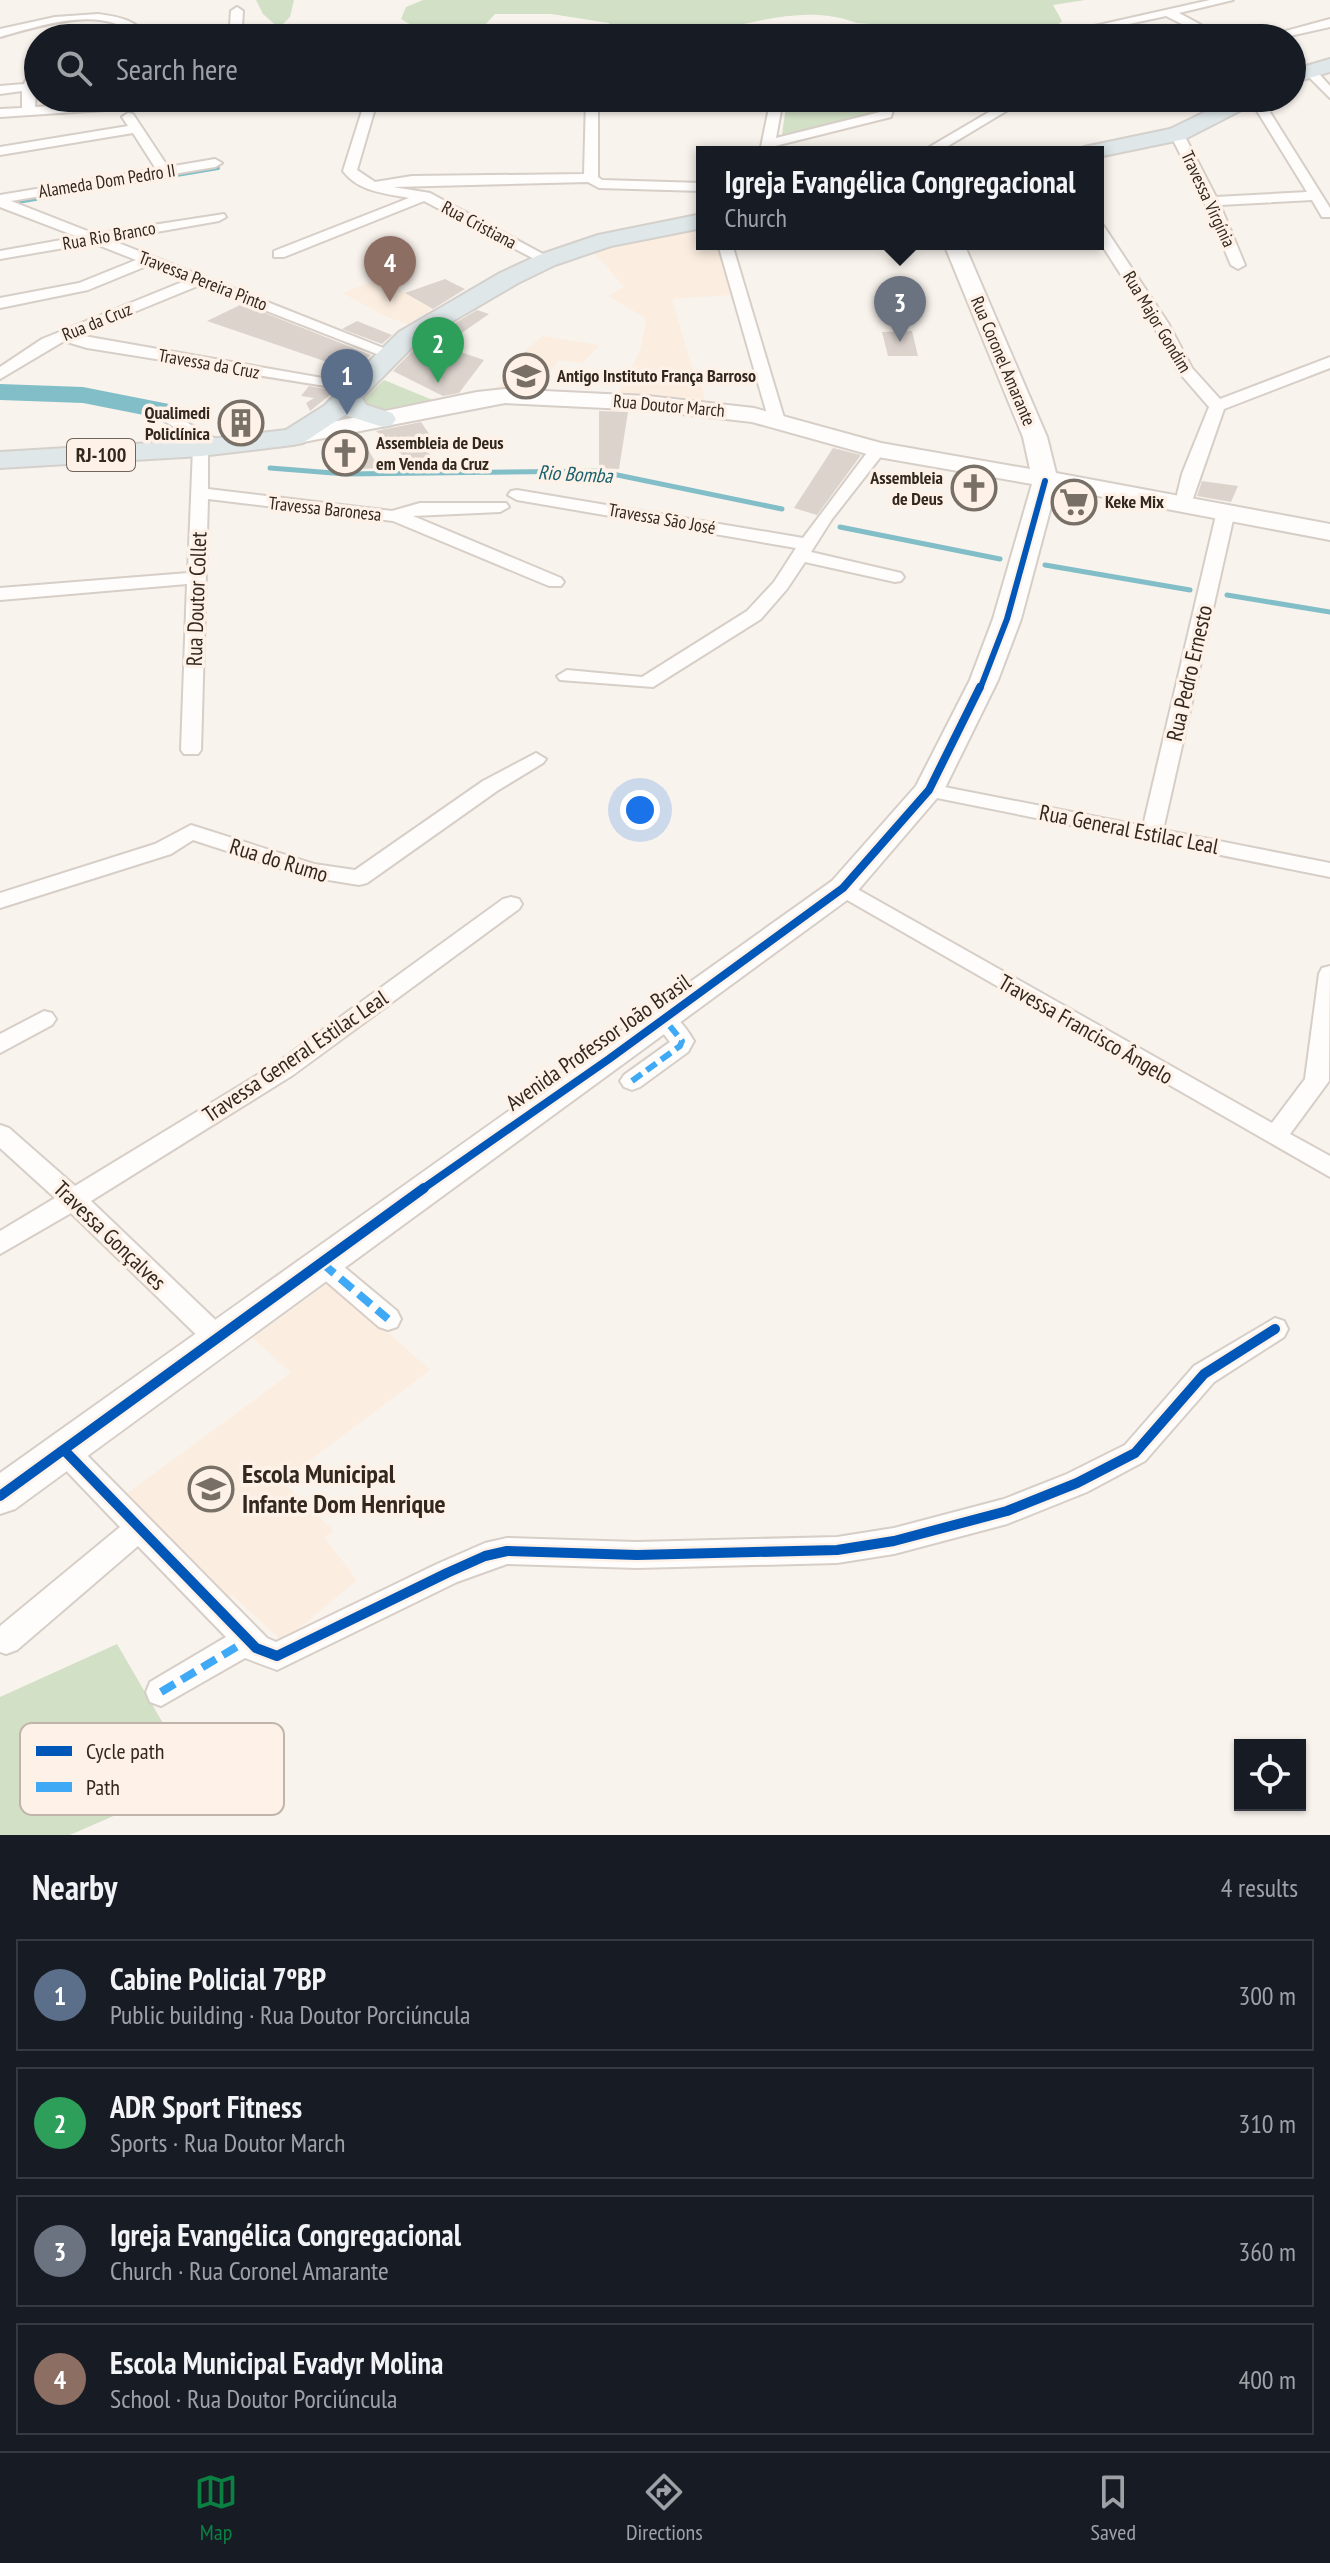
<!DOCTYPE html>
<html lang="en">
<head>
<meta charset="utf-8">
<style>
	:root { --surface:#171b24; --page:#242831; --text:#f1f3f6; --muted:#9ea1a6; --line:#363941; --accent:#0b8043 }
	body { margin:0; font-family:"PT Sans Narrow",sans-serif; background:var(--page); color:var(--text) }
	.controls { position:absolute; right:24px; bottom:24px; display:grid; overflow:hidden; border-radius:0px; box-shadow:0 2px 6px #0004 }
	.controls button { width:72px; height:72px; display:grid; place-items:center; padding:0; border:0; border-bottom:2px solid var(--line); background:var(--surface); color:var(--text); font:40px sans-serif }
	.you { position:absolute; left:640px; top:810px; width:28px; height:28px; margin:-20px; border:6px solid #fff; border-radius:50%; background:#1a73e8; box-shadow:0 0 0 12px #1a73e833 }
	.badge { display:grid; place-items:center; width:52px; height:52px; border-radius:50%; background:var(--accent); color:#fff; font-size:26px; font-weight:700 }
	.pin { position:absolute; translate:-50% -66px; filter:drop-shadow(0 2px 4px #0008) }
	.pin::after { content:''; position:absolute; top:42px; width:28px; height:24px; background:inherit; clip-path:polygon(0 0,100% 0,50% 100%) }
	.popup { position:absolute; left:696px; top:146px; width:408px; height:104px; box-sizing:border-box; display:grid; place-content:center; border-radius:0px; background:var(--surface); filter:drop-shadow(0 2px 6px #0005); font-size:26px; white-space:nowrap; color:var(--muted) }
	.popup b { font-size:30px; color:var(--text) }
	.popup::after { content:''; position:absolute; left:50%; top:100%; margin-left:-16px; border:16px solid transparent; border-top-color:var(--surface) }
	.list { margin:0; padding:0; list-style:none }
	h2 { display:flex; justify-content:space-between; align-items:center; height:104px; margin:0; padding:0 32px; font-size:34px }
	h2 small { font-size:26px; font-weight:400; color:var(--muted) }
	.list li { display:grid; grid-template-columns:52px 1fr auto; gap:24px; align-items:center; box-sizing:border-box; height:112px; margin:0 16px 16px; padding:0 16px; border:2px solid var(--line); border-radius:0px }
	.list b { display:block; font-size:30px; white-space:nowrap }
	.list p { margin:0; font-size:26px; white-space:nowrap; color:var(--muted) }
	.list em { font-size:26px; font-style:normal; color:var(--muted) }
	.icon { flex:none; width:44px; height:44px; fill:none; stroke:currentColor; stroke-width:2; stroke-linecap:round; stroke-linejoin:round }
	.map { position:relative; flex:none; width:1330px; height:1835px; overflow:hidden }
	.search { position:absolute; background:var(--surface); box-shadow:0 2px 6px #0004; left:24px; right:24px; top:24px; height:88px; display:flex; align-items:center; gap:20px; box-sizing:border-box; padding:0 28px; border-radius:44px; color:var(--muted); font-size:30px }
	.sheet { height:616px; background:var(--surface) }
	nav { display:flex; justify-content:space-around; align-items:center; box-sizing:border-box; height:112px; border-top:2px solid var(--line); background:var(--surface); font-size:22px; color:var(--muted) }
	nav a { display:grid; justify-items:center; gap:4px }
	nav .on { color:var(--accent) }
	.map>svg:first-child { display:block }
	.built { fill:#fbeee0 }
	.green { fill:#d2e0c6 }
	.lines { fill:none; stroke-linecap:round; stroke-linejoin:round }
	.stream-far1 { stroke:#82bec7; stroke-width:4 }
	.stream { stroke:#82bec7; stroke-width:5 }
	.river { fill:#82bec7; fill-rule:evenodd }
	.building { fill:#dcd3cd }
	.minor-casing { stroke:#d6cec7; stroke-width:4 }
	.secondary-casing { stroke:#d6cec7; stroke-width:4 }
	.primary-casing { stroke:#d4d0cc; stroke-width:4 }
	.minor { fill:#fefdfc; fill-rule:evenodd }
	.secondary { fill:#fefdfc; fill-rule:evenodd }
	.primary { fill:#dfe7e8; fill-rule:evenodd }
	.quiet-far1 { stroke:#3fa9f5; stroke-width:6; stroke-dasharray:12 6; stroke-linecap:butt }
	.quiet { stroke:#3fa9f5; stroke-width:8; stroke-dasharray:16 8; stroke-linecap:butt }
	.cycleway-far2-casing { stroke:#fef2e8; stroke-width:10 }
	.cycleway-far1-casing { stroke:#fef2e8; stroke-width:13 }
	.cycleway-casing { stroke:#fef2e8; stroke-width:15 }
	.cycleway-far2 { stroke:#0057b8; stroke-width:6 }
	.cycleway-far1 { stroke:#0057b8; stroke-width:8 }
	.cycleway { stroke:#0057b8; stroke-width:10 }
	.labels { text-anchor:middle; stroke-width:7; stroke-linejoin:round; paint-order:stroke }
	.far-street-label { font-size:18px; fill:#32281e; stroke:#fef2e8 }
	.far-poi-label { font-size:18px; font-weight:bold; fill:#32281e; stroke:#fef2e8; text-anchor:start }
	.shield { fill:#fef2e8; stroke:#6f655b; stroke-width:2 }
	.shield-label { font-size:20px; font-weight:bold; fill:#32281e }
	.far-water-label { font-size:20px; font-style:italic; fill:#19626e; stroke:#fef2e8 }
	.street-label { font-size:22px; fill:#32281e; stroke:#fef2e8 }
	.near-poi-label { font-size:26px; font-weight:bold; fill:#32281e; stroke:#fef2e8; text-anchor:start }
	.key { fill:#fef2e8; stroke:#c1b5ab; stroke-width:2 }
	.key-label { font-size:22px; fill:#32281e }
</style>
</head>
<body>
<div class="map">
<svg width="1330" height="1835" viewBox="0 0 1330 1835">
	<rect width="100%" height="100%" fill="#f9f3ed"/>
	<g class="built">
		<path d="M702,228V244H718L733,295L672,299L692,368L700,373L705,402L617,395L640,351L646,323L644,317L608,296L624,287L594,252Z"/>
		<path d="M378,279L408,295L432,309L407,324L385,316L343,293Z"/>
		<path d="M543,336L600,345L582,363L559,360L535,391L495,390L530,346Z"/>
		<path d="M331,1281L430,1370L282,1481L334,1531L325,1538L357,1580L283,1642L232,1595L224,1600L122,1497L291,1373L253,1338Z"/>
	</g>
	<g class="green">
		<path d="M256,0H294L290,17L279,28L263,14Z"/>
		<path d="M423,0H1085L1053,5L1062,21L1056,27L993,33L857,23C797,0 736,31 675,38C654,40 633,38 612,38L609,23L551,14H495L473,38H425L420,30L401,19L406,7Z"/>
		<path d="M866,98L873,101L879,112L782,135L786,106Z"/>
		<path d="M384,380L440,403L389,414L366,411L363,400Z"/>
		<path d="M117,1644L196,1780L70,1835H0V1697Z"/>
	</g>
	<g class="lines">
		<path class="stream-far1" d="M0,205L218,168"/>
		<g class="stream">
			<path d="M270,468L346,474L598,471L782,509"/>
			<path d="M840,527L1000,559"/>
			<path d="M1045,565L1190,590"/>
			<path d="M1227,595L1330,612"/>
		</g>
		<path class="river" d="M0,384L83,387L174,405L178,411L174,417L164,419L83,403L0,400Z"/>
	</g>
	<g class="building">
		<path d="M445,279L465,289L433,309L405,293Z"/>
		<path d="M242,304L371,355L347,379L320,374L330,363L207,321Z"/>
		<path d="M477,310L489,314L443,346L484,360L459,393L443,396L393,371L418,345Z"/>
		<path d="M357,321L392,335L382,344L342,329Z"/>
		<path d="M912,331L918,356H888L882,332Z"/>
		<path d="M309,386L335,391L310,411L306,403L314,398L301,396Z"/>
		<path d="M599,411L628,412L619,469L599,468Z"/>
		<path d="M421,422L439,448L426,451L431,455L410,462L376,431Z"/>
		<path d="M359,434L379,468L344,470L327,440Z"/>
		<path d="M833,448L861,455L817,515L794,508Z"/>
		<path d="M1202,481L1238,486L1231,502L1197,496Z"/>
	</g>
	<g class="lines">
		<g class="minor-casing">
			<g id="minor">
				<path d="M1210,0H1233L1179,13L1225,38H1210L1166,16L1087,33L1081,29Z"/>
				<path d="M237,7L243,11L242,26L236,38H224L230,26L231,11Z"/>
				<path d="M98,14C121,17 135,20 150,38H137C105,3 40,26 0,37V29L55,17Z"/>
				<path d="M1330,19V27L1281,38H1260Z"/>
				<path d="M38,64L35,107L167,98H231L225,102L0,117V109L22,108V91L0,94V86L24,84L34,65Z"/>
				<path d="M1305,67H1313L1330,86V98L1305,73Z"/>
				<path d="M366,98H378L357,170L375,182L412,176L584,174L586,98H598V177L602,180L702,183V191L599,188L588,182L393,187L430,193L554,260L552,263H542L424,201L284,257H274V251L409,198C384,193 359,192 343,171Z"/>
				<path d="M771,98H832L826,102L782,105L776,138L880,112L870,98H883L893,110L891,117L775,146L774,152H760Z"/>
				<path d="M1013,98H1028L938,152H921Z"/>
				<path d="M1249,98H1261L1330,208V217H1322L1312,200L1220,205L1245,265L1238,269L1231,265L1204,201L1170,134L1182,131L1216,197L1307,192Z"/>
				<path d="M128,113L133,114L168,167L215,159L222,163L215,167L11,201L95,234L224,214L226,217L219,221L111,240L396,353L388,358L382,356L200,285L78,335L357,384L365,389L363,392L87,348L64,341L0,379V367L42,339L187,280L149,265L88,290L0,308V298L79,283L136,260L93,243L0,259V251L78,237L0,207V195L156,169L133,133L0,155V147L128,126L122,117Z"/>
				<path d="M1098,224L1103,225L1168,323L1192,368L1220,399L1330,357V368L1224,409L1190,507L1184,508L1175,503L1182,474L1209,407L1177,370L1152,323L1098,239Z"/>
				<path d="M718,244H732L785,421L783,424L777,426L769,421Z"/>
				<path d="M165,410L228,446L220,451L208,446V489L392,511L420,503H506L509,507L500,512L413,516L561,578L564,582L561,586H549L393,521L208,499L201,750L198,754H184L181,750L187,584L0,600V588L188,573L193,448L195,444H204L159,418V412Z"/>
				<path d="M878,445L886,450L832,519L811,552L901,573L904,577L901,581L895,582L805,562L787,589L761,619L653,687L560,680L557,676L567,670L642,677L747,611L774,582L796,548L517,500L508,495L511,491L517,490L803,538L872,446Z"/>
				<path d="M1226,506L1235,511L1163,830L1330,863V877L922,795L919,790L929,784L1143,826L1217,511Z"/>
				<path d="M536,753L546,759L543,763L497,791L367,883L359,885L304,876L193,840L171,854L0,908V893L155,844L191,825L314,864L355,870L483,781Z"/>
				<path d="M843,881L1272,1123L1305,1079L1319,974L1322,968L1330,966L1329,1081L1290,1134L1330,1156V1177L835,893L832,888L835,883Z"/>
				<path d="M511,897L519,899L522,904L519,909L293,1075L91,1201L227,1331L231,1339L227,1347L218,1350L209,1347L71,1213L0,1254V1231L55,1198L0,1148V1125L9,1128L75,1186L277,1063L503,899Z"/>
				<path d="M44,1011L52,1013L56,1019L52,1025L0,1053V1034Z"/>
				<path d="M664,1011C677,1015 687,1029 694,1041L688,1052L640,1087L632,1090L624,1087L620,1081L624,1075L670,1042L652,1019L656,1013Z"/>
				<path d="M322,1253L331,1256L397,1311L401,1319L397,1327L388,1330L379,1327L313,1270L309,1263L313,1256Z"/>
				<path d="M1275,1318L1284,1321L1288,1329L1284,1337L1214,1382L1145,1461L1087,1492L1007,1524L894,1554L837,1563L637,1568L507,1564L457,1582L277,1670L245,1658L161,1706L150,1702L146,1692L150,1682L226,1637L138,1546L17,1650L6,1654L0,1652V1626L120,1527L55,1459L51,1451L55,1443L65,1439L75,1443L267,1638L276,1642L437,1564L485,1543L507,1538L637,1542L837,1537L894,1528L1004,1499L1067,1474L1125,1445L1194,1366Z"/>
			</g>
		</g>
		<g class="secondary-casing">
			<path id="secondary" d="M944,244H964L1047,437L1056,473L1330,524V540L1056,488L1021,619L998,680L944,790L854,895L15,1509L0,1514V1473L832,881L916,786L970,680L993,619L1032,484L878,457L752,422L647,410L505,403L293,444L284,442L281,437L284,432L477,392L505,389L647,396L754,408L881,443L1030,469L1023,437Z"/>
		</g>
		<g class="primary-casing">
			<g id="primary">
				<path d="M1330,59V72L1292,83V70Z"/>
				<path d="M1234,98H1260L1257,102L1185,139L1098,157V152H1081L1084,147L1170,129Z"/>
				<path d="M702,214V228L611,246L555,265L518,283L417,342L362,398L366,405L392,413L396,419L392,425L383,427L345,415L303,443L293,445L201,456L0,468V452L201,440L286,430L324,406L399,332L500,273L539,255L598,235Z"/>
			</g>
		</g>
		<use href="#minor" class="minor"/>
		<use href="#secondary" class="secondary"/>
		<use href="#primary" class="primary"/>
		<path class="quiet-far1" d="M632,1081L680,1046L682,1041L664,1019"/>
		<g class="quiet">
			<path d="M322,1263L388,1319"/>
			<path d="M161,1692L248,1640"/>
		</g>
		<g class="cycleway-far2-casing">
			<path id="cycleway-far2" d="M980,689L1007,619L1045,481"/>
		</g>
		<g class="cycleway-far1-casing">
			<path id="cycleway-far1" d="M421,1190L609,1059L843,888L929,790L980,687"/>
		</g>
		<g class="cycleway-casing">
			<g id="cycleway">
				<path d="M65,1451L256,1648L277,1656L447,1573L485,1556L507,1551L637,1555L837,1550L894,1541L1007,1511L1077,1483L1135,1453L1204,1374L1275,1329"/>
				<path d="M0,1496L424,1188"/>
			</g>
		</g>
		<use href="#cycleway-far2" class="cycleway-far2"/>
		<use href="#cycleway-far1" class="cycleway-far1"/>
		<use href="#cycleway" class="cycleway"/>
	</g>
	<defs>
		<g id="school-ring" transform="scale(2.3)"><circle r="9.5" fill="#fef2e8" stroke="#786f66" stroke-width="1.5"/><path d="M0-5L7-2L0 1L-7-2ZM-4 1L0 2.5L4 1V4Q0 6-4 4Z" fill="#786f66"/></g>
		<g id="building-ring" transform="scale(2.3)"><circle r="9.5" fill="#fef2e8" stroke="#786f66" stroke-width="1.5"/><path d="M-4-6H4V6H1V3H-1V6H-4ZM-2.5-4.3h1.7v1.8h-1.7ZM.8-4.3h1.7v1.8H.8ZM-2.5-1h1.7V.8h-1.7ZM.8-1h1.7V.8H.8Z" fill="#786f66"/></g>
		<g id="church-ring" transform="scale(2.3)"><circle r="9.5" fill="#fef2e8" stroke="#786f66" stroke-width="1.5"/><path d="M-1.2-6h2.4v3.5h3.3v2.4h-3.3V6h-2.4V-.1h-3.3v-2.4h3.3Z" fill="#786f66"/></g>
		<g id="supermarket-ring" transform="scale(2.3)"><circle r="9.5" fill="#fef2e8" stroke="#786f66" stroke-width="1.5"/><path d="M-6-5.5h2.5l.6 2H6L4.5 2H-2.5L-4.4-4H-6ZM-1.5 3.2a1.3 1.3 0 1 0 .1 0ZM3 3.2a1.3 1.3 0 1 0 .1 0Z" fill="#786f66"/></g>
	</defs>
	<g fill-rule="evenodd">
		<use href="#school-ring" x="526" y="376"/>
		<use href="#building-ring" x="241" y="423"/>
		<use href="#church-ring" x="345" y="453"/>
		<use href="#church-ring" x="974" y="488"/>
		<use href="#supermarket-ring" x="1074" y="502"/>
		<use href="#school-ring" x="211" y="1489"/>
	</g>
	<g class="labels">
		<g class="far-street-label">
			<text transform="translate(107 181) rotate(-9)" y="6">Alameda Dom Pedro II</text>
			<text transform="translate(1208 199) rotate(65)" y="6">Travessa Virgínia</text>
			<text transform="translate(479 225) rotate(28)" y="6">Rua Cristiana</text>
			<text transform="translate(109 236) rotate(-10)" y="6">Rua Rio Branco</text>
			<text transform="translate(203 281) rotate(21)" y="6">Travessa Pereira Pinto</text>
			<text transform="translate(97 322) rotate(-22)" y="6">Rua da Cruz</text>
			<text transform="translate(1157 322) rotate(59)" y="6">Rua Major Gondim</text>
			<text transform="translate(1003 361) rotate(67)" y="6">Rua Coronel Amarante</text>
			<text transform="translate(209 364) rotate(10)" y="6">Travessa da Cruz</text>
			<text transform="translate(669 406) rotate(5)" y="6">Rua Doutor March</text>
			<text transform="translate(325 509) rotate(6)" y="6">Travessa Baronesa</text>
			<text transform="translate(662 519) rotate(10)" y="6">Travessa São José</text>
		</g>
		<g class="far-poi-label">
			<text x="557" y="382">Antigo Instituto França Barroso</text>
			<text x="210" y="419" text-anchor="end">Qualimedi<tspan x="210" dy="21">Policlínica</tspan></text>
			<text x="376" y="449">Assembleia de Deus<tspan x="376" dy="21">em Venda da Cruz</tspan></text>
			<text x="943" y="484" text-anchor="end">Assembleia<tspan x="943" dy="21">de Deus</tspan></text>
			<text x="1105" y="508">Keke Mix</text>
		</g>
		<rect class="shield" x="67" y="439" width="68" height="32" rx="6"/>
		<g class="shield-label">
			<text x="101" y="462">RJ-100</text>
		</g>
		<g class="far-water-label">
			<text transform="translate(575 474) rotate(3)" y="7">Rio Bomba</text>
		</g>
		<g class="street-label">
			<text transform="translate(196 599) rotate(-88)" y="8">Rua Doutor Collet</text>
			<text transform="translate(1189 673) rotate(-77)" y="8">Rua Pedro Ernesto</text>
			<text transform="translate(1129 829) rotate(11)" y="8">Rua General Estilac Leal</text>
			<text transform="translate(279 860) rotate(17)" y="8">Rua do Rumo</text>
			<text transform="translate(1086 1029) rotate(30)" y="8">Travessa Francisco Ângelo</text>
			<text transform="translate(598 1042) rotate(-35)" y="8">Avenida Professor João Brasil</text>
			<text transform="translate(295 1056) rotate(-34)" y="8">Travessa General Estilac Leal</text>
			<text transform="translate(110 1235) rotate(44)" y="8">Travessa Gonçalves</text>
		</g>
		<g class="near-poi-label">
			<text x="242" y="1483">Escola Municipal<tspan x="242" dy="30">Infante Dom Henrique</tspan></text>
		</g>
	</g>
	<rect x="20" y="1723" width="264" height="92" rx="12" class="key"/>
	<rect x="36" y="1746" width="36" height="10" fill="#0057b8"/>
	<rect x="36" y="1782" width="36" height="10" fill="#3fa9f5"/>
	<g class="key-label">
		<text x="86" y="1759">Cycle path</text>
		<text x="86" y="1795">Path</text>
	</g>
</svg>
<div class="controls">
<button><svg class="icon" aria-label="locate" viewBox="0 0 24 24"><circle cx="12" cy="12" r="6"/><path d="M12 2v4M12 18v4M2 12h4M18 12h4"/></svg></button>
</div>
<div class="you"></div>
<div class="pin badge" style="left:347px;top:415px;background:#5c6f8a">1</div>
<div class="pin badge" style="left:438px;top:383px;background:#2e9e5b">2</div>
<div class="pin badge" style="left:900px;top:342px;background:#6b7280">3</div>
<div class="popup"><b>Igreja Evangélica Congregacional</b>Church</div>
<div class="pin badge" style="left:390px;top:302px;background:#8d6e63">4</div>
<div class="search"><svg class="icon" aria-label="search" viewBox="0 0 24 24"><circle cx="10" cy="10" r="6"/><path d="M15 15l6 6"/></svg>Search here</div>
</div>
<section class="sheet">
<h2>Nearby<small>4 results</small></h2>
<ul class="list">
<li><span class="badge" style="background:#5c6f8a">1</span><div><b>Cabine Policial 7ºBP</b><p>Public building · Rua Doutor Porciúncula</p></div><em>300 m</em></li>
<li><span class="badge" style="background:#2e9e5b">2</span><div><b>ADR Sport Fitness</b><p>Sports · Rua Doutor March</p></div><em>310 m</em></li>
<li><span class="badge" style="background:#6b7280">3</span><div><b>Igreja Evangélica Congregacional</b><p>Church · Rua Coronel Amarante</p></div><em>360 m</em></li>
<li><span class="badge" style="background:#8d6e63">4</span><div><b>Escola Municipal Evadyr Molina</b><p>School · Rua Doutor Porciúncula</p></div><em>400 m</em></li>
</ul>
</section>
<nav>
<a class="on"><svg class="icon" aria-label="map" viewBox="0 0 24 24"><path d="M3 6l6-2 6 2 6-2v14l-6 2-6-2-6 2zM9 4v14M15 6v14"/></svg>Map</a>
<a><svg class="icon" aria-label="directions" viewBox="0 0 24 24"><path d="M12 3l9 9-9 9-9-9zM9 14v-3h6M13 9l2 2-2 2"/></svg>Directions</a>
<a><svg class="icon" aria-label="saved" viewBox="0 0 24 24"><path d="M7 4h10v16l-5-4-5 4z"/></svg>Saved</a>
</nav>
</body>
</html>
